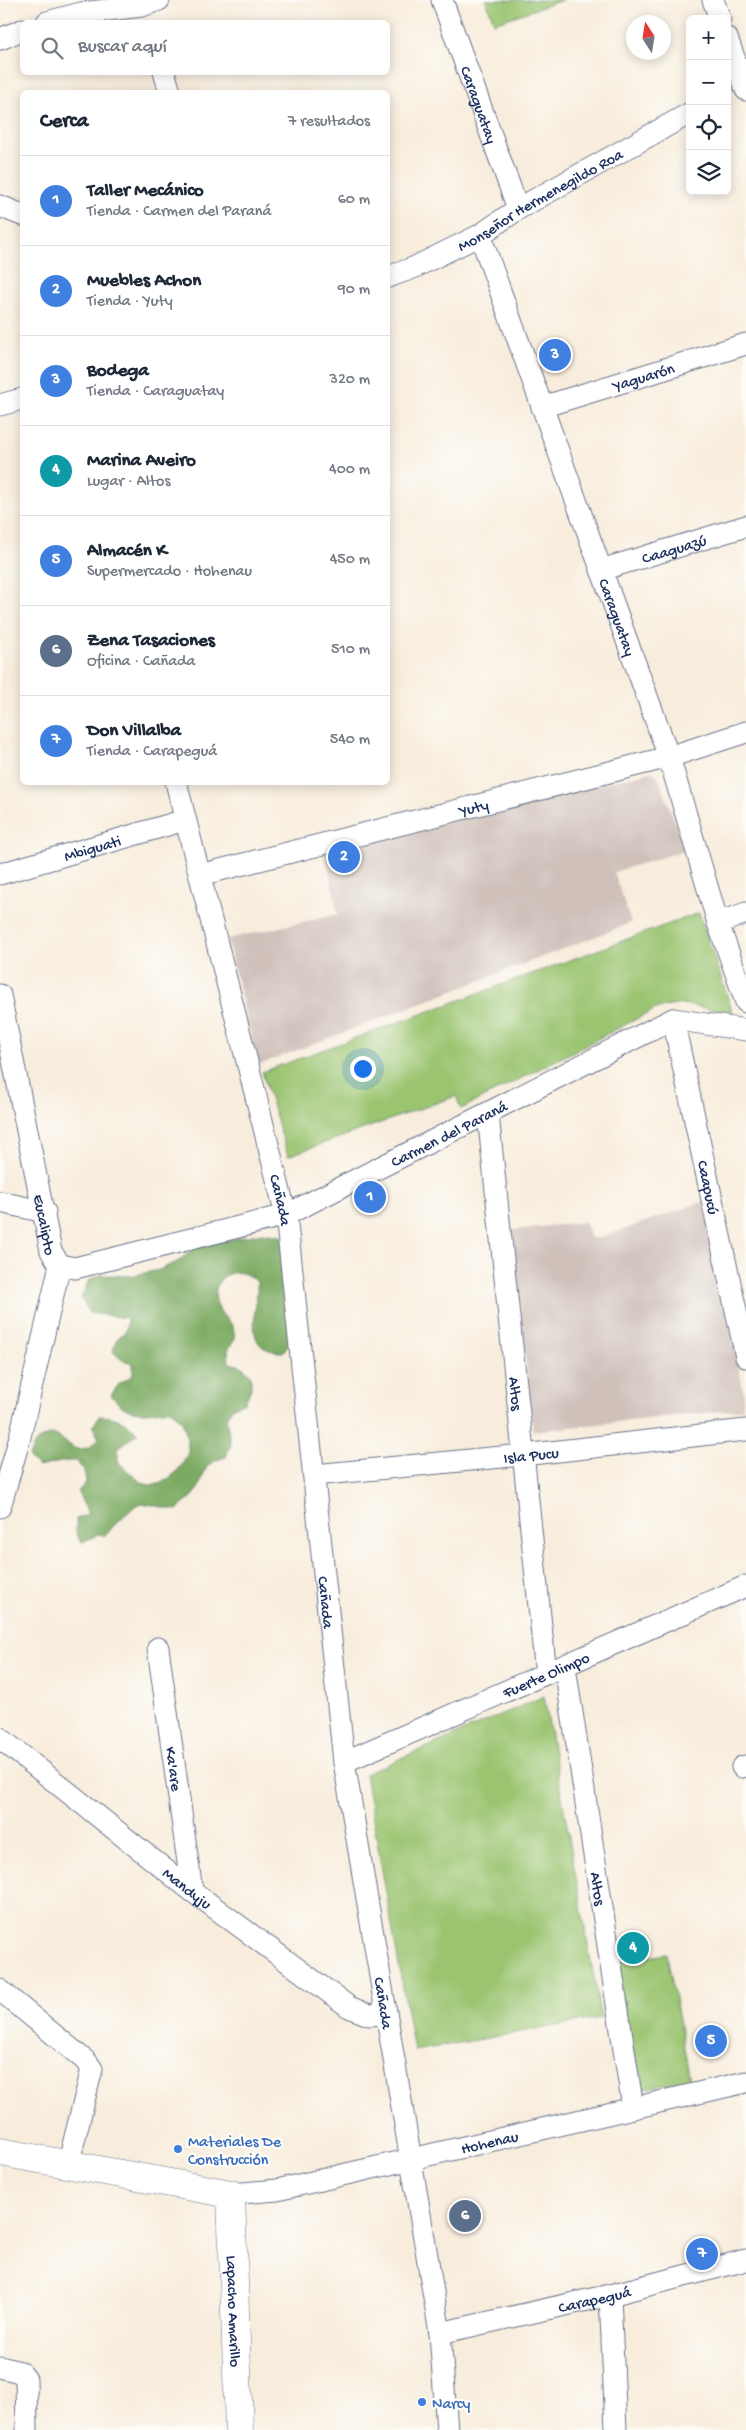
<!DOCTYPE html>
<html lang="es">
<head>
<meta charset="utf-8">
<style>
	:root { --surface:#fff; --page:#f2f2f3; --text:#1f2937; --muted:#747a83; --line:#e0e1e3; --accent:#c8321e }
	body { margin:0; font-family:"Gochi Hand",sans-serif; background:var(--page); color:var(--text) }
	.controls { position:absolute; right:15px; top:15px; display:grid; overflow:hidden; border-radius:8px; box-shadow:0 2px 12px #0003 }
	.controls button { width:45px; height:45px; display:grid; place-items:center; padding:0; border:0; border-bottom:1px solid var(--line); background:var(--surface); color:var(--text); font:25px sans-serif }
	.compass { position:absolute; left:626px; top:15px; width:45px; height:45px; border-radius:50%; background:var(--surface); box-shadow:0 2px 12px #0003; rotate:348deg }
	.you { position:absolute; left:362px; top:1068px; width:18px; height:18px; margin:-12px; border:4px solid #fff; border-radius:50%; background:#1a73e8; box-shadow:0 0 0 8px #1a73e833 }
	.badge { display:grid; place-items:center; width:32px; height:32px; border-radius:50%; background:var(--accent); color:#fff; font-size:16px; font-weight:700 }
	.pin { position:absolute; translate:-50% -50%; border:2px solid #fff; box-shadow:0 1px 5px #0006 }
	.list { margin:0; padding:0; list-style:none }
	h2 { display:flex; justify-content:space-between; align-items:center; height:65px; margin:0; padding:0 20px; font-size:21px }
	h2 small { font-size:16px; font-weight:400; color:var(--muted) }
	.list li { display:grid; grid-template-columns:32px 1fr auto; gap:15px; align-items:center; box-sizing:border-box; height:90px; padding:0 20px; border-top:1px solid var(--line) }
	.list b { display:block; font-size:19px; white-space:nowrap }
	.list p { margin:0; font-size:16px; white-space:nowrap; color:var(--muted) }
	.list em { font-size:16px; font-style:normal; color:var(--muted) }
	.icon { flex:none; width:28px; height:28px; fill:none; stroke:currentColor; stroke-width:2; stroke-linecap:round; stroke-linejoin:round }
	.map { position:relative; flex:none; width:746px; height:2430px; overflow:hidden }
	.search { position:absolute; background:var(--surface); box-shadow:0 2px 12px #0003; left:20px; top:20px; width:370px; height:55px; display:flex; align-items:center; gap:12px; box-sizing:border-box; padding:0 18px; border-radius:8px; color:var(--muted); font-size:19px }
	.panel { position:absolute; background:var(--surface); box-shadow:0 2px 12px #0003; left:20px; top:90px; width:370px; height:695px; border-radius:8px }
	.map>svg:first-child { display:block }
	.industrial { fill:#cfc0ba }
	.green { fill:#9ac470; stroke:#5a7a67 }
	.forest { fill:#7baa62; stroke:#4b6c60 }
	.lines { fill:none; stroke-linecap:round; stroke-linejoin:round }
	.minor-casing { stroke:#68728a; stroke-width:23 }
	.major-casing { stroke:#68728a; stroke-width:29 }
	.minor { stroke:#fff; stroke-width:21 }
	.major { stroke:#fff; stroke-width:28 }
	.shop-dot { fill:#3f7fe0; stroke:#fdfcf7; stroke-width:2 }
	.labels { text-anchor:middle; stroke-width:4.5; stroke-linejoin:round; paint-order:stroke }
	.street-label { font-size:16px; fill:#1b2f5e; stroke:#fdfcf7 }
	.shop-label { font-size:16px; fill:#366cbe; stroke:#fdfcf7; text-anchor:start }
</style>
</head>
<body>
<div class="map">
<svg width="746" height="2430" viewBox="0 0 746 2430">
	<rect width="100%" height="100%" fill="#fdfcf7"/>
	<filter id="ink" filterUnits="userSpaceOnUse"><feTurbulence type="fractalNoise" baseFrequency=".02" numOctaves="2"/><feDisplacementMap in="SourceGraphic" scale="10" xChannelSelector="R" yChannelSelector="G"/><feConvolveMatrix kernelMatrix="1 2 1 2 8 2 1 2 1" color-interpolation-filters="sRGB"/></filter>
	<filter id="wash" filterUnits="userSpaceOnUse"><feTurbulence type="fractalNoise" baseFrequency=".0096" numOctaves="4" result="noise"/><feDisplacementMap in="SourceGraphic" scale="20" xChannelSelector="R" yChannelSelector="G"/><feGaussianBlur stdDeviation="1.12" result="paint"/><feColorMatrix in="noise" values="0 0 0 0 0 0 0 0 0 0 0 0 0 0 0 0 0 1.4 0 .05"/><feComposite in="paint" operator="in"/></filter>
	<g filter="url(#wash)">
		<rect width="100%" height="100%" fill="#f8eddd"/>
		<g class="industrial">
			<path d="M650,772L657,775L686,850L614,872L631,923L258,1065L227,939L338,914L325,852Z"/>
			<path d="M705,1201L744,1394L742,1409L533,1431L512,1230L585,1222L590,1238H599Z"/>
		</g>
		<g class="green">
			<path d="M486,0H563L494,23Z"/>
			<path d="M699,913L733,1013L683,1004L658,1008L461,1109L456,1096L288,1156L262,1072Z"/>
			<path d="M544,1696L601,2018L414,2051L365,1774Z"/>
			<path d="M667,1954L690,2080L633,2091L612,1963Z"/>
		</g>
		<path class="forest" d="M263,1233L282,1236L290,1342L283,1352C239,1352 259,1310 257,1282C228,1254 194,1294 233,1325L235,1339L228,1350L229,1363L242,1366L251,1376V1389L245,1402L233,1407L226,1418L231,1445L226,1457C201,1464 207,1471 197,1491C193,1498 183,1504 177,1510C167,1510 145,1501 138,1504C134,1506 107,1532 104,1536L97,1535L81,1543L76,1532V1519L88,1514L78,1492L86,1482L84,1470L75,1461C62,1460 51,1465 38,1467L29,1458C33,1443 38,1437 54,1434L76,1449L89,1448L99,1439L93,1427L99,1416C117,1416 125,1421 138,1433L118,1448V1462C127,1469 138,1483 149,1485C165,1487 184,1467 188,1452C189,1449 187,1444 187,1441C185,1425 182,1418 169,1409C143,1413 127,1417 111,1395L119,1384L133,1375V1363L122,1360L113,1352L116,1340L126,1330L127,1318L89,1313L81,1298L89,1280L101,1275L130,1276L159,1270L177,1262L198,1246Z"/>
	</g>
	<g filter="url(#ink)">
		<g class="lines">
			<g class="minor-casing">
				<g id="minor">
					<path id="s1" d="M442,0L518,209"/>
					<path d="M713,0L720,19"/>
					<path d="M47,22L81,13L142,6L159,0"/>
					<path d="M727,38L746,90"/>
					<path d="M0,39L22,30"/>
					<path d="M164,72L170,92"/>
					<path d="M0,206L22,215"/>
					<path id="s2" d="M480,235L669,757L718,923L746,1002"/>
					<path id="s3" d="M388,277L413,268L480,235L518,209L690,113"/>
					<path d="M0,405L22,399"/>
					<path id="s4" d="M542,407L746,344"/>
					<path id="s5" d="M601,570L746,526"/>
					<path id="s6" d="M176,782L286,1215L344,1762L440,2333L447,2430"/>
					<path id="s7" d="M0,874L185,820"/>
					<path id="s8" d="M200,875L669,757L746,732"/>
					<path d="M718,923L746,913"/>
					<path id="s9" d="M0,995L51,1251L60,1265L19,1441L0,1507"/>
					<path id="s10" d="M673,1019L746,1357"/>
					<path id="s11" d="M488,1114L546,1674"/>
					<path d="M0,1202L45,1212"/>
					<path id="s12" d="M60,1265L75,1268L286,1215L673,1019L746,1030"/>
					<path id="s13" d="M314,1475L523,1455L746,1430"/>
					<path id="s14" d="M158,1648L192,1891"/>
					<path id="s15" d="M565,1667L633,2108"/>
					<path id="s16" d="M0,1738L192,1891L349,2007L369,2015L386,2014"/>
					<path id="s17" d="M344,1762L746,1586"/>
					<path d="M742,1767L746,1766"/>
					<path d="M0,1990L87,2062L92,2069L68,2165"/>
					<path id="s18" d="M231,2194L277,2190L746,2082"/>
					<path d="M610,2295L616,2430"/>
					<path id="s19" d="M440,2333L610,2295L746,2260"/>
					<path d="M0,2367L20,2372L26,2379L27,2430"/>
				</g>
			</g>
			<g class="major-casing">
				<g id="major">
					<path id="s20" d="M0,2152L231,2194L239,2430"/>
				</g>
			</g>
			<use href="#minor" class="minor"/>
			<use href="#major" class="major"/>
		</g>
	</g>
	<g class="shop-dot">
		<circle cx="178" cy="2149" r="5"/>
		<circle cx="422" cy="2402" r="5"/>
	</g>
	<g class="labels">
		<g class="street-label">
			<text dy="6" stroke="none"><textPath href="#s1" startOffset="111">Caraguatay</textPath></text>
			<text dy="6" stroke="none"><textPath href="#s3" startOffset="171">Monseñor Hermenegildo Roa</textPath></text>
			<text dy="6" stroke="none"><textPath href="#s4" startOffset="106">Yaguarón</textPath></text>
			<text dy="6" stroke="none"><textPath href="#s5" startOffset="76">Caaguazú</textPath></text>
			<text dy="6" stroke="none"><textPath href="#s2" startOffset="406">Caraguatay</textPath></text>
			<text dy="6" stroke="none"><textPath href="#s8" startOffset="282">Yuty</textPath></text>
			<text dy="6" stroke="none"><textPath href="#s7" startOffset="96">Mbiguati</textPath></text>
			<text dy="6" stroke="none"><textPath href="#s12" startOffset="415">Carmen del Paraná</textPath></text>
			<text dy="6" stroke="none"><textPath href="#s10" startOffset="172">Caapucú</textPath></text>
			<text dy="6" stroke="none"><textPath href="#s6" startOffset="431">Cañada</textPath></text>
			<text dy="6" stroke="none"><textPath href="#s9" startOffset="234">Eucalipto</textPath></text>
			<text dy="6" stroke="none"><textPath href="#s11" startOffset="281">Altos</textPath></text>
			<text dy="6" stroke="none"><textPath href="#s13" startOffset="218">Isla Pucu</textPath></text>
			<text dy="6" stroke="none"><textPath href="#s6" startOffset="836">Cañada</textPath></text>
			<text dy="6" stroke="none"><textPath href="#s17" startOffset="220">Fuerte Olimpo</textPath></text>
			<text dy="6" stroke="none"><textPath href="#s14" startOffset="122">Ka'are</textPath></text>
			<text dy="6" stroke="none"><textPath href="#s16" startOffset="240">Mandyju</textPath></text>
			<text dy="6" stroke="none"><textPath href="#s15" startOffset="224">Altos</textPath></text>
			<text dy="6" stroke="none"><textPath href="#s6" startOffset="1241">Cañada</textPath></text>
			<text dy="6" stroke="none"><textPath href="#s18" startOffset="264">Hohenau</textPath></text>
			<text dy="6" stroke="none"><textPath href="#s19" startOffset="158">Carapeguá</textPath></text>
			<text dy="6" stroke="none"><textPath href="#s20" startOffset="352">Lapacho Amarillo</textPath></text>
		</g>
		<g class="shop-label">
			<text x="188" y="2146">Materiales De<tspan x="188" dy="18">Construcción</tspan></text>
			<text x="432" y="2408">Narcy</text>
		</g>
	</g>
</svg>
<div class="controls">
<button>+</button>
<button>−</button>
<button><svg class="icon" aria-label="locate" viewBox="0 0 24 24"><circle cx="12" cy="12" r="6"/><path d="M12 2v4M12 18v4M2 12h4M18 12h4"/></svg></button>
<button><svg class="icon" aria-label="layers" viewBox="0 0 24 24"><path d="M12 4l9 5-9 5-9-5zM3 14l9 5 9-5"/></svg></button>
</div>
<svg class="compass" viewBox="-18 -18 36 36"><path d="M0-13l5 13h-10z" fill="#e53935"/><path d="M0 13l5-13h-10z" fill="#747a83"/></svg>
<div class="you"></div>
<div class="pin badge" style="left:370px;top:1197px;background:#3f7fe0">1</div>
<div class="pin badge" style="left:344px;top:857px;background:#3f7fe0">2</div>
<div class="pin badge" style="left:555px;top:355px;background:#3f7fe0">3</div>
<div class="pin badge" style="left:633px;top:1948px;background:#0f9aa8">4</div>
<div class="pin badge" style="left:711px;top:2041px;background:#3f7fe0">5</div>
<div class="pin badge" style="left:465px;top:2216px;background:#5c6f8a">6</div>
<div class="pin badge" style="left:702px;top:2254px;background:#3f7fe0">7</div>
<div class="search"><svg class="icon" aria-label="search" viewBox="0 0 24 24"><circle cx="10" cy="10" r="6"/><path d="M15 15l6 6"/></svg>Buscar aquí</div>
<section class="panel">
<h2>Cerca<small>7 resultados</small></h2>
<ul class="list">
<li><span class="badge" style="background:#3f7fe0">1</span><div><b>Taller Mecánico</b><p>Tienda · Carmen del Paraná</p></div><em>60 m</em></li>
<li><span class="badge" style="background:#3f7fe0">2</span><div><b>Muebles Achon</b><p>Tienda · Yuty</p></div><em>90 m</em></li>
<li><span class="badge" style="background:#3f7fe0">3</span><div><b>Bodega</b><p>Tienda · Caraguatay</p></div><em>320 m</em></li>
<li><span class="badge" style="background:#0f9aa8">4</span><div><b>Marina Aveiro</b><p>Lugar · Altos</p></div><em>400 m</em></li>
<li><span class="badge" style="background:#3f7fe0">5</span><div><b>Almacén K</b><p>Supermercado · Hohenau</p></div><em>450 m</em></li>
<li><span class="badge" style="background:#5c6f8a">6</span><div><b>Zena Tasaciones</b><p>Oficina · Cañada</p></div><em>510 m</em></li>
<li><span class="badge" style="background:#3f7fe0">7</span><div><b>Don Villalba</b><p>Tienda · Carapeguá</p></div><em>540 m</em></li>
</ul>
</section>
</div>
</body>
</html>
